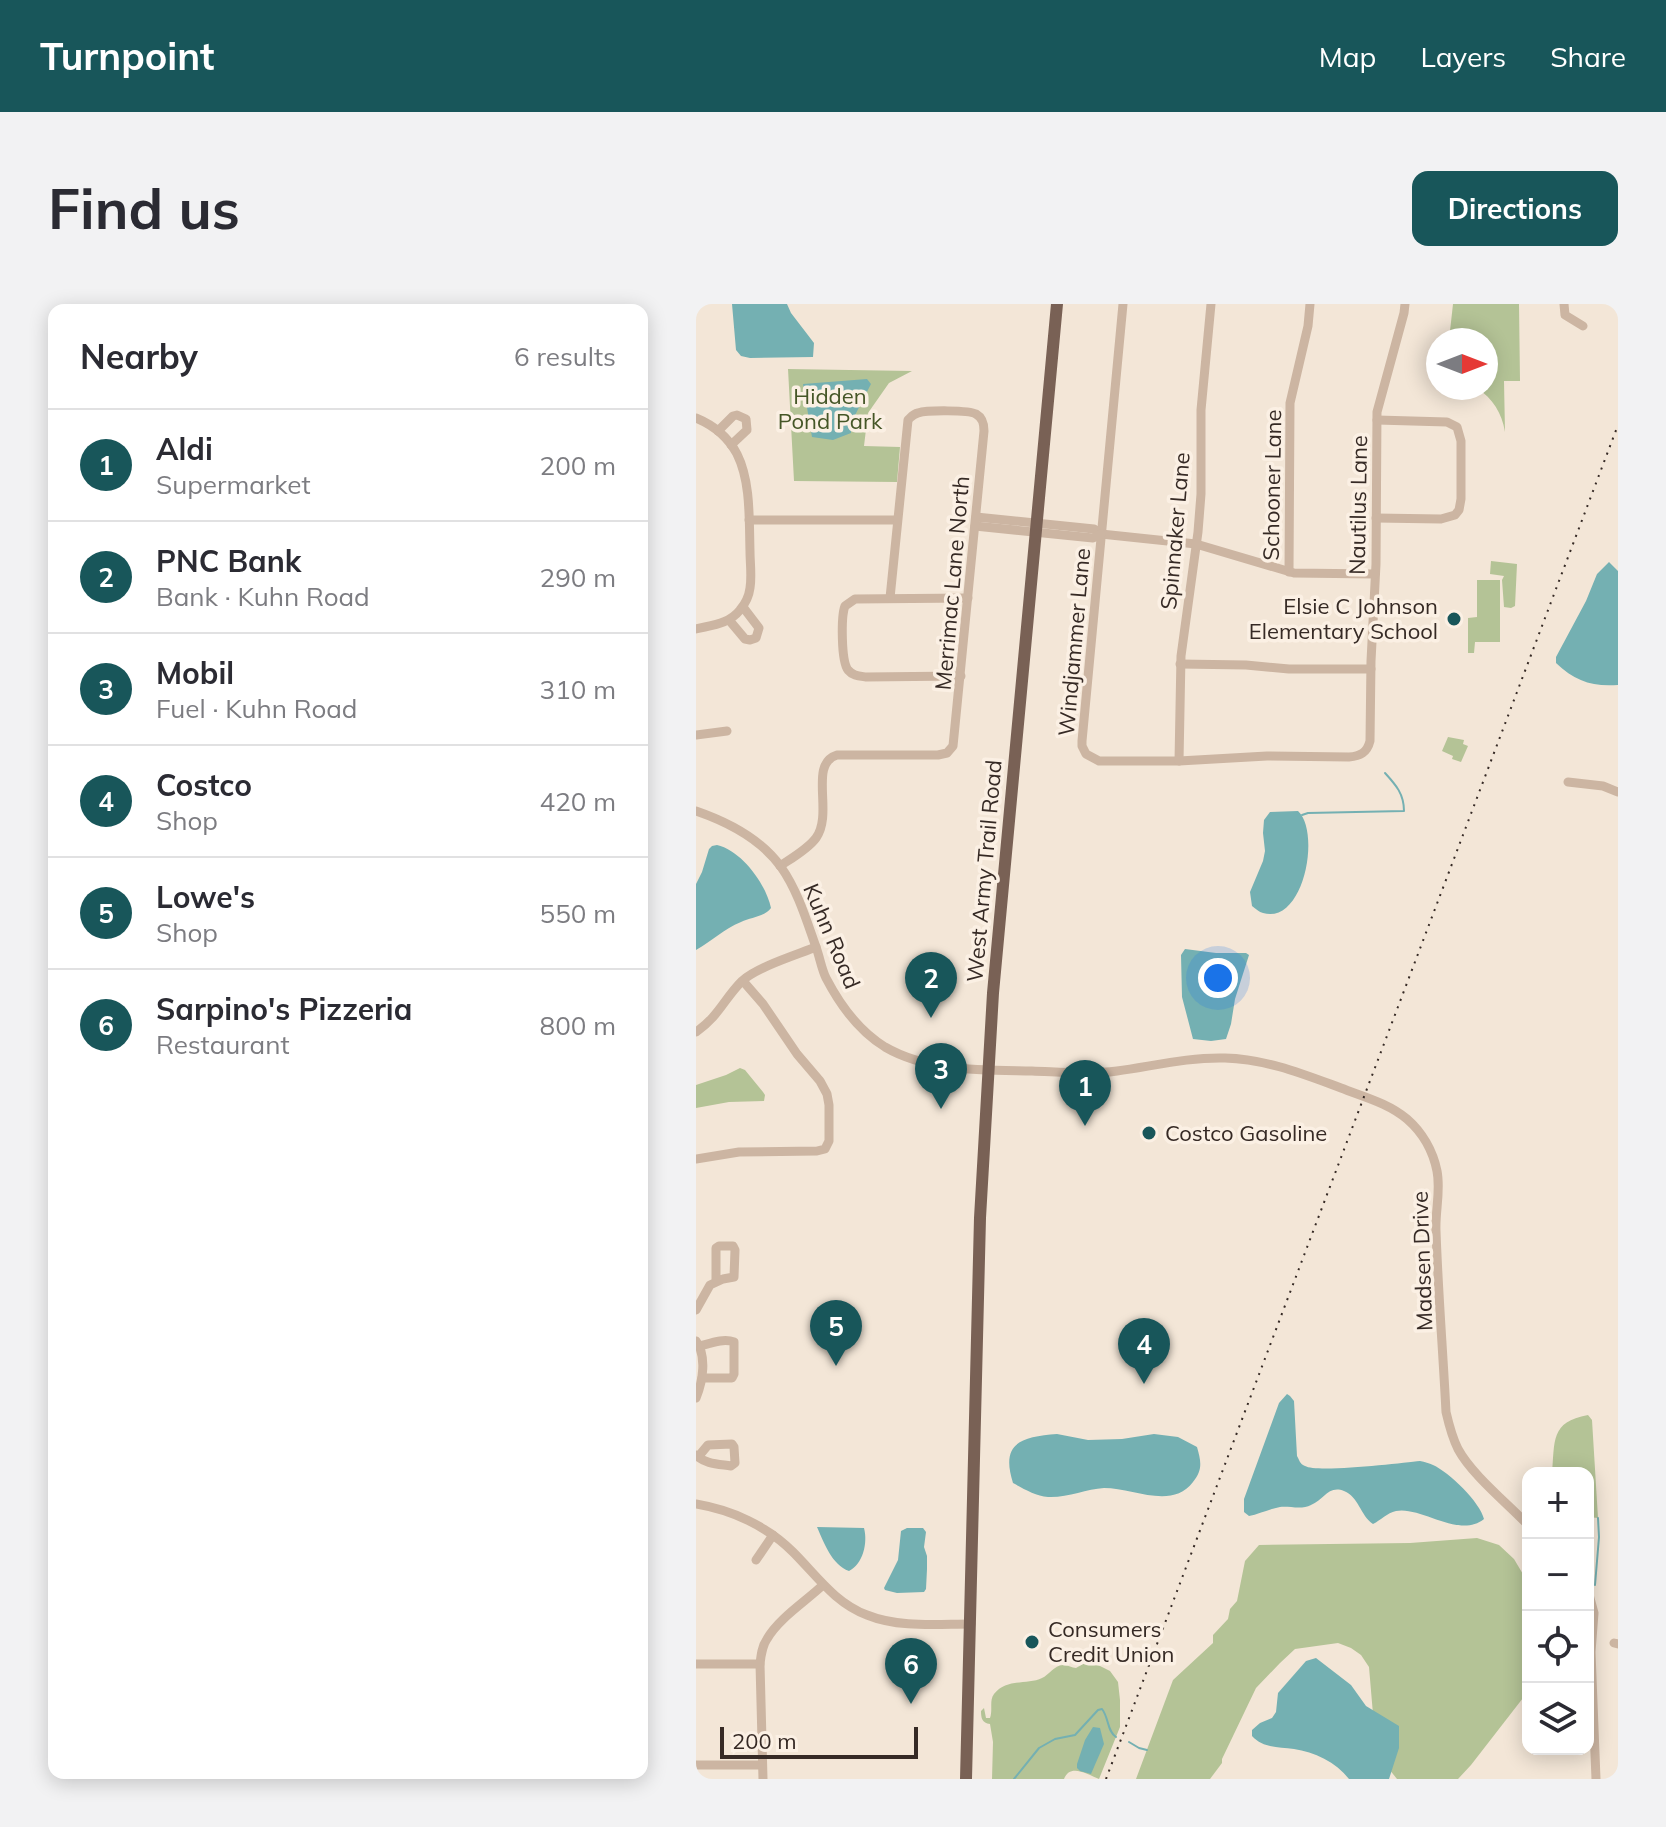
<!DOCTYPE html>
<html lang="en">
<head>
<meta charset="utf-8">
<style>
	:root { --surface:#fff; --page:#f2f2f3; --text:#2b2b33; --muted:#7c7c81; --line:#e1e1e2; --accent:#18565a }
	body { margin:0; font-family:Mulish,sans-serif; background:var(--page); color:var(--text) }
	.controls { position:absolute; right:24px; bottom:24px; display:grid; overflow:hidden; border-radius:16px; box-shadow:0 4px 20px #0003 }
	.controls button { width:72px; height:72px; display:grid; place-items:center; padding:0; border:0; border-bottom:2px solid var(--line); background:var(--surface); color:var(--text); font:40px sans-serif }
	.compass { position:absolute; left:730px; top:24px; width:72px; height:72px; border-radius:50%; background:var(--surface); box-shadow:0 4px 20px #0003; rotate:90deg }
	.scale { position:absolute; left:24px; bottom:20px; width:198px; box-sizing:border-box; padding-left:8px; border:4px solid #362a25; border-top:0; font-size:22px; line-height:28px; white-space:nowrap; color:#362a25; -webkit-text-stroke:6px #fbf0e4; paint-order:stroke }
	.you { position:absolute; left:522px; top:674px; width:28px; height:28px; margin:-20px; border:6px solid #fff; border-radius:50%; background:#1a73e8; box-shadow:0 0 0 12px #1a73e833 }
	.badge { display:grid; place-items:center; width:52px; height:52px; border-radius:50%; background:var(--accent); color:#fff; font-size:26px; font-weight:700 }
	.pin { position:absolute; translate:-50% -66px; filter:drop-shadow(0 2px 4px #0008) }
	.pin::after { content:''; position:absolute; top:42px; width:28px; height:24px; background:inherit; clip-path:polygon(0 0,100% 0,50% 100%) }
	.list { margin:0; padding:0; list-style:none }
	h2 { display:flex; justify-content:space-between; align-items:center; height:104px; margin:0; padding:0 32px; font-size:34px }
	h2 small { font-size:26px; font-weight:400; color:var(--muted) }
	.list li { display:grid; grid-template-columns:52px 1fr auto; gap:24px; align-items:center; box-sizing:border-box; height:112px; padding:0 32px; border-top:2px solid var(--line) }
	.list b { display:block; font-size:30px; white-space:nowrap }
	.list p { margin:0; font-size:26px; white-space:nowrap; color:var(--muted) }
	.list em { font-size:26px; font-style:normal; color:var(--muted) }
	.icon { flex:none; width:44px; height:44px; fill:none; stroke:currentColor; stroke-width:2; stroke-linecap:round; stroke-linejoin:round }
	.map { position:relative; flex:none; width:922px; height:1475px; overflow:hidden; border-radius:16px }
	header { display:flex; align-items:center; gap:48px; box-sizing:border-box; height:112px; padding:0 40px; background:var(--accent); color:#fff }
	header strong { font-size:38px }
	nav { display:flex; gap:44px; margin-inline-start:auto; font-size:28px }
	.intro { display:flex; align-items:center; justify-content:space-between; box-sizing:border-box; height:192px; padding:0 48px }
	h1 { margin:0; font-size:56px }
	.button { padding:20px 36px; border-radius:16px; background:var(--accent); color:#fff; font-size:28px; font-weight:700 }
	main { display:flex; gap:48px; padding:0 48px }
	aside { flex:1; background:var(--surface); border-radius:16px; box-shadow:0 4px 20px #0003 }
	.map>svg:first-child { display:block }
	.green { fill:#b4c396 }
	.water { fill:#74b0b2 }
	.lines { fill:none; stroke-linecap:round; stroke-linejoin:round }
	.stream { stroke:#74b0b2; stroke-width:2 }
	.minor { stroke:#ccb5a2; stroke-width:9 }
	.major { stroke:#796155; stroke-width:12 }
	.rail { stroke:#362a25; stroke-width:2; stroke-dasharray:2 6; stroke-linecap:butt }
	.poi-dot { fill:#18565a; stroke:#fbf0e4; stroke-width:3 }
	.labels { text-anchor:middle; stroke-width:7; stroke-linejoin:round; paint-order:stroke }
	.park-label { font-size:22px; fill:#455627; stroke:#fbf0e4 }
	.street-label { font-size:22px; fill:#362a25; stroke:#fbf0e4 }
	.poi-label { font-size:22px; fill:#362a25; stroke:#fbf0e4; text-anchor:start }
</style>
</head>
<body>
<header>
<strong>Turnpoint</strong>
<nav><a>Map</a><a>Layers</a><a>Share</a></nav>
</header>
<div class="intro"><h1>Find us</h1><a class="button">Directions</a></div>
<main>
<aside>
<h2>Nearby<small>6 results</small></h2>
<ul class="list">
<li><span class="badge">1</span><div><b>Aldi</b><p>Supermarket</p></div><em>200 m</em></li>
<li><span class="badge">2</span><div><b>PNC Bank</b><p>Bank · Kuhn Road</p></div><em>290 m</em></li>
<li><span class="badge">3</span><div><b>Mobil</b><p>Fuel · Kuhn Road</p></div><em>310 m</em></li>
<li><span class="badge">4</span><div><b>Costco</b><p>Shop</p></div><em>420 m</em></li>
<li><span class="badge">5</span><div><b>Lowe's</b><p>Shop</p></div><em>550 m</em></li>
<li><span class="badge">6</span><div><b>Sarpino's Pizzeria</b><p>Restaurant</p></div><em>800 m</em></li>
</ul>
</aside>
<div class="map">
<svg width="922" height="1475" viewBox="0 0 922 1475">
	<rect width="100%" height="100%" fill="#f3e6d7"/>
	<g class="green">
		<path d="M757,0H823L824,77H808L809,128C806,109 797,95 781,84H790V36H753Z"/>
		<path d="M92,65L216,67L193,79L172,109L168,142L204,143L201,178L98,177Z"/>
		<path d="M795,257L821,260L819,302L815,304L808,303L806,276L808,272L794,270Z"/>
		<path d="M781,276H804V338H779L778,349H772V314L781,313Z"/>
		<path d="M752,433L768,436L767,440L772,442L765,458L756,455L757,452L746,447Z"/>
		<path d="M44,764L49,766L67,788L69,791L68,797L33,798L0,804V781L30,771Z"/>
		<path d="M892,1111L896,1116L902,1214L892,1213V1169H856C859,1137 854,1118 892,1111Z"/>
		<path d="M781,1234L803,1241L818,1255L831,1277L832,1370L827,1394L775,1461L762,1475H701L693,1465L678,1422L673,1363L665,1351L655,1344L642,1339L599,1345L584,1359L560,1384L526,1455V1459L514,1475H440L477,1376L517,1339V1331L532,1315L534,1305L541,1297L549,1257L563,1241L714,1239Z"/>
		<path d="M398,1359L414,1367L422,1378L424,1396V1423L403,1475C391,1470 374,1459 368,1475H296L297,1438L294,1420C286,1419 285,1414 285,1407L288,1404L290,1414H294C297,1406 293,1396 298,1390C311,1374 332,1381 346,1374C353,1371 359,1360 368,1361C372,1361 376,1364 380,1364L387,1360Z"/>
	</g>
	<g class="water">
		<path d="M36,0H91L95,9L118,39L117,53L54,54L45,52L40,46Z"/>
		<path d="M171,75L175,80L155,119V129L137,136L116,133L107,80Z"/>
		<path d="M913,258L922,267V381C896,383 879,377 860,359V353L890,297L901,270Z"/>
		<path d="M602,507C625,528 608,621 567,609C563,608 560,605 556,602L554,588L567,557L569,547L567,529L568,516L574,508Z"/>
		<path d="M21,541C46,547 70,580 75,604C68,613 55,613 45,618C28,625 16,637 0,646V580L6,568L13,545L16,542Z"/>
		<path d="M489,645L520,649H550L553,651L539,695L535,720L530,735L515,737L497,735L486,693L485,651Z"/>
		<path d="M591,1090L594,1092L598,1097L601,1152C604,1157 603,1159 609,1162C621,1169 705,1159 724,1157C729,1158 733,1159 737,1161C753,1168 784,1198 788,1215C763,1235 725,1202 700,1207C691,1209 685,1216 677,1220C664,1211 663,1193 648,1187C632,1181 628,1196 615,1201C606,1206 594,1202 584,1203C573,1205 563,1210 553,1212L548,1208V1195L583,1099Z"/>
		<path d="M361,1130L392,1136L426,1135L458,1130L482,1133L501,1143C505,1157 507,1166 497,1178C476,1206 437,1184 408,1184C390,1185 371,1194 352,1193C340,1192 328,1185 317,1179C304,1138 326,1133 361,1130Z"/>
		<path d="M121,1223L168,1224C172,1239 167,1260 153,1267C136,1261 128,1239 121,1223Z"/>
		<path d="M211,1224H227L230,1228L228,1243L231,1252V1265L230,1285L228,1288L201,1289L189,1286L188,1284L202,1256L205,1227Z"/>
		<path d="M620,1354L655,1381L670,1402L703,1422V1444L693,1475H653C640,1458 618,1448 598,1445C582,1443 567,1444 556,1432V1426L564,1419L576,1414L580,1408L582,1389L610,1357Z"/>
		<path d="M397,1423L404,1424L408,1440L395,1470L384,1467L381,1464V1460L389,1436Z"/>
	</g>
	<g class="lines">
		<g class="stream">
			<path d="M606,511L612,509L708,507C708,490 700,481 689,469"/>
			<path d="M899,1281L903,1233L902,1214"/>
			<path d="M433,1438L443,1444L451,1446"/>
			<path d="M318,1475L343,1444L359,1435L379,1431L402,1406L406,1405C413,1414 411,1427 420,1433"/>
		</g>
		<g class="minor">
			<path d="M427,0L386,437V442L390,450L403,457H483L571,452L653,453C664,452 671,449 674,437L675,357L680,260L681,108L708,9L709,0"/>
			<path d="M868,0L869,11L887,22"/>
			<path d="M0,114C17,121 32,133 41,150C55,178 53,216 54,247C54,259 56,272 54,284C53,292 49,300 44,306C33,320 16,321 0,325"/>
			<path d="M22,127L37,112L41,111L50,115L51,126L35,141"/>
			<path d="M280,213L398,225L405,230L500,240L598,269L679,270"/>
			<path d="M680,214L745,215L759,211L763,206L765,195V137L761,123L751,118L681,116"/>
			<path d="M53,216H201"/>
			<path d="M279,222L397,234L405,230"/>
			<path d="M593,268L594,99L612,22L614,0"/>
			<path d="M33,316L49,335L54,336L60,334L63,324L47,303"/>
			<path d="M484,360L550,361L593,365H675"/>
			<path d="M265,372L170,373C163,372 157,372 152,366C145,357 145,312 149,302L159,295L272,294"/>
			<path d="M0,431L31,427"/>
			<path d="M483,457L485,352L502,228L505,190V106L515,0"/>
			<path d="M872,478L907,482L922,488"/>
			<path d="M0,507C32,518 65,535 85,563C102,587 111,618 121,646C124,655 126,666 130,674C144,701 163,727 189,743C232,768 287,766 336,767C364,768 393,771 421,767C457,762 493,753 529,754C570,755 607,770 645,784C668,793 692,799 711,815C726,828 737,847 741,867C745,887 739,907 740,927C742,987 747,1048 750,1108C753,1121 756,1133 762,1145C776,1171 811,1199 832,1221"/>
			<path d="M84,562C96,554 112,545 120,534C138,509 112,460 141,451H242L251,449L257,442L288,127C288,120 287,114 280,110C273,106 231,106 222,109C217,110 216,112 212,116L194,294"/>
			<path d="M0,728C23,712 28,695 46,677C61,663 100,651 120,643"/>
			<path d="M0,855L43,848L121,847L129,845L133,837V801L131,790L124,777L101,750L67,700L47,677"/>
			<path d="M0,1006L14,981L27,975L38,973L39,946L37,942H23L20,944V978"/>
			<path d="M0,1037C11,1052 7,1077 0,1094"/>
			<path d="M4,1042C15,1039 28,1034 38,1038V1070L36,1074H6"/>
			<path d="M0,1151C9,1160 22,1160 35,1162L39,1159L38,1143L36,1140L12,1141L2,1153"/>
			<path d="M0,1200C36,1206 71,1222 97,1248C121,1272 139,1299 171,1311C203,1324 241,1320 275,1320"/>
			<path d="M60,1256L77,1231"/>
			<path d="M892,1287L898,1309L895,1348L900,1475"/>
			<path d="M918,1339L922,1340"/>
			<path d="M0,1360H64"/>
			<path d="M0,1461H66"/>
			<path d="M67,1475L64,1360C65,1351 66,1342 71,1335C82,1315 110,1297 127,1281"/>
		</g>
		<path class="major" d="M270,1475L284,914L297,689L361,0"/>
		<path class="rail" d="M410,1475L922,121"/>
	</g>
	<g class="poi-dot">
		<circle cx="758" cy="315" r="8"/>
		<circle cx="453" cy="829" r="8"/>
		<circle cx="336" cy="1338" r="8"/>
	</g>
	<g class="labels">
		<g class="park-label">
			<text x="134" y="100">Hidden<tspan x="134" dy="25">Pond Park</tspan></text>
		</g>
		<g class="street-label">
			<text transform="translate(576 181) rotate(-89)" y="8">Schooner Lane</text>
			<text transform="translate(662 201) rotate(-89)" y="8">Nautilus Lane</text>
			<text transform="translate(479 227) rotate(-85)" y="8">Spinnaker Lane</text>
			<text transform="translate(256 279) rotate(-85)" y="8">Merrimac Lane North</text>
			<text transform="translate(378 338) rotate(-85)" y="8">Windjammer Lane</text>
			<text transform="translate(288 567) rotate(-85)" y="8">West Army Trail Road</text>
			<text transform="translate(136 632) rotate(67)" y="8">Kuhn Road</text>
			<text transform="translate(726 957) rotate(-92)" y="8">Madsen Drive</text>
		</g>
		<g class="poi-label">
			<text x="742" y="310" text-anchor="end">Elsie C Johnson<tspan x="742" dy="25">Elementary School</tspan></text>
			<text x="469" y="837">Costco Gasoline</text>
			<text x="352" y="1333">Consumers<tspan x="352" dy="25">Credit Union</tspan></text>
		</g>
	</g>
</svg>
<div class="controls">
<button>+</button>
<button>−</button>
<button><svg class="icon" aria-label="locate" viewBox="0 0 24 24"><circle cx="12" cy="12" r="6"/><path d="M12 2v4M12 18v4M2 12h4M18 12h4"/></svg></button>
<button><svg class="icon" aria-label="layers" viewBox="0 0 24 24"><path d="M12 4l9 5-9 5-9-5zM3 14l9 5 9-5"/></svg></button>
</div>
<svg class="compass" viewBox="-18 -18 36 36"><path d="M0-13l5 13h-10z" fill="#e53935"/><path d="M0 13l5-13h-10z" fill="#7c7c81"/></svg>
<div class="scale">200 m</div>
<div class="you"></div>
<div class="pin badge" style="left:389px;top:822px">1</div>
<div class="pin badge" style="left:235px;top:714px">2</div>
<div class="pin badge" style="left:245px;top:805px">3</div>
<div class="pin badge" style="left:448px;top:1080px">4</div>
<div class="pin badge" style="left:140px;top:1062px">5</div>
<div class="pin badge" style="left:215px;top:1400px">6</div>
</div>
</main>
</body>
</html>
